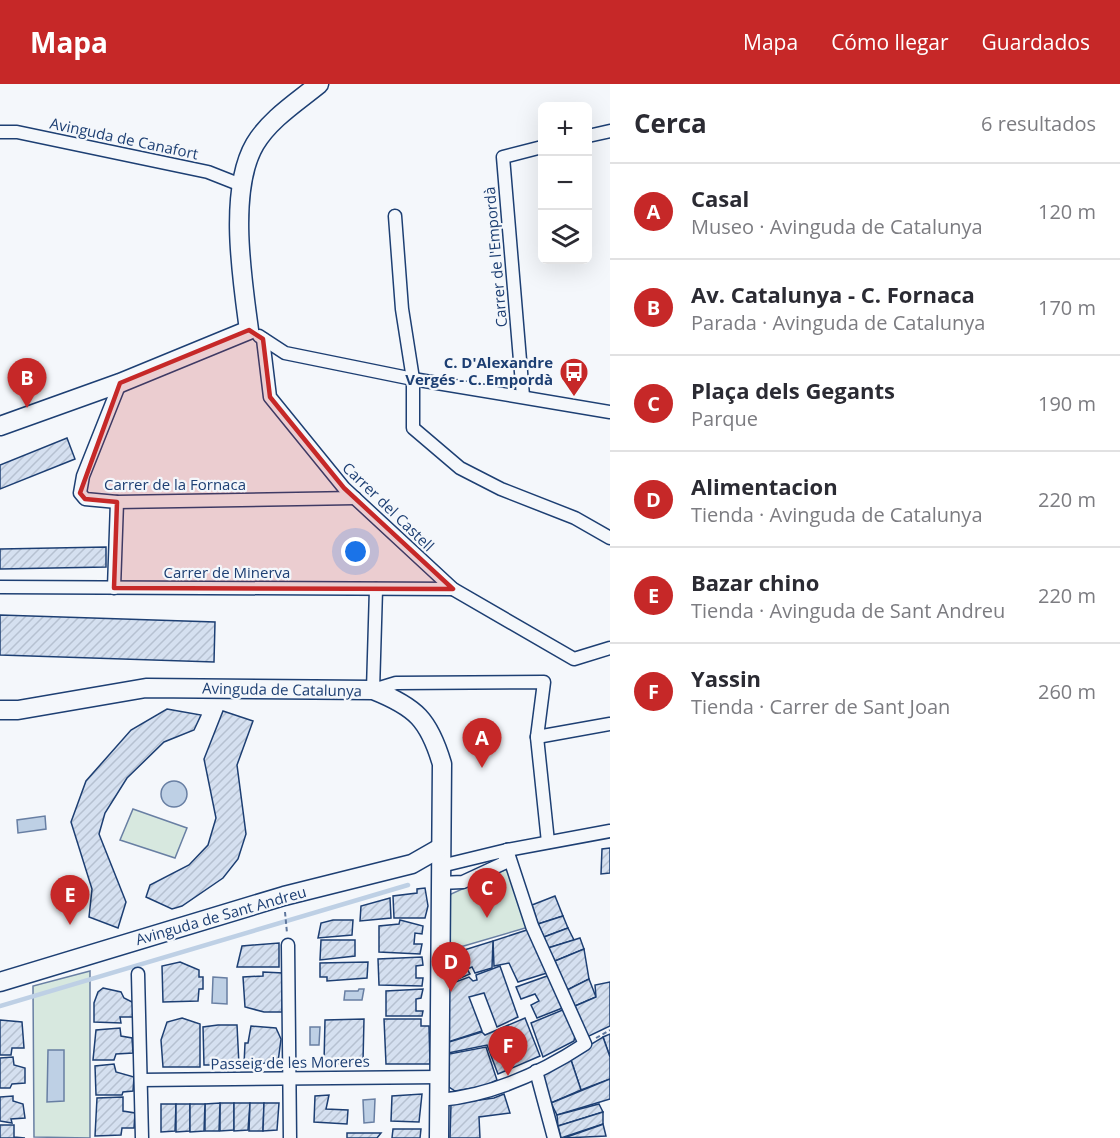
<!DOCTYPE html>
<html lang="es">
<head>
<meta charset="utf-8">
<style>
	:root { --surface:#fff; --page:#f7f7f7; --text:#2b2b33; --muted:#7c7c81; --line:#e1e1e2; --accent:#c62828 }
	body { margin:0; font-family:"Open Sans",sans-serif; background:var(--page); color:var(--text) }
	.controls { position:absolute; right:18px; top:18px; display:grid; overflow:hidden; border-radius:9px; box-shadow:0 6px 24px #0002 }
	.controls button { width:54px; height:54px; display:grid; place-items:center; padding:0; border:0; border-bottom:2px solid var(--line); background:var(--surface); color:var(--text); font:30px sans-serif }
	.you { position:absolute; left:356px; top:468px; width:21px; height:21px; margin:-15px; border:4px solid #fff; border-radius:50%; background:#1a73e8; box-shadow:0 0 0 9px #1a73e833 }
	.badge { display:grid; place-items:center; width:39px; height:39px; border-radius:50%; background:var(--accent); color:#fff; font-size:20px; font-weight:700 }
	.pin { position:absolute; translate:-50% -50px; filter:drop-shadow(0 2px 3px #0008) }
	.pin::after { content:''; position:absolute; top:32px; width:21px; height:18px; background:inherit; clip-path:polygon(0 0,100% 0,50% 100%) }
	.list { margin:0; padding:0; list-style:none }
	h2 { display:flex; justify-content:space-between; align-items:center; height:78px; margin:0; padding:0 24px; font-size:26px }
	h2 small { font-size:20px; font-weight:400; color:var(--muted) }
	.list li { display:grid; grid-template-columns:39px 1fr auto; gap:18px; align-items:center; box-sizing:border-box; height:96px; padding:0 24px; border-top:2px solid var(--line) }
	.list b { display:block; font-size:22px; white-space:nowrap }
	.list p { margin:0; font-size:20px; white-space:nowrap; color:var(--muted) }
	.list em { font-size:20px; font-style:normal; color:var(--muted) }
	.icon { flex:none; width:33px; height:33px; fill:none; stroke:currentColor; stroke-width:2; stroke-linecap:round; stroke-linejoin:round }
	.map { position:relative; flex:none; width:610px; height:1054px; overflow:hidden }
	header { display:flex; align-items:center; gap:36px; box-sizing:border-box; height:84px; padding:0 30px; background:var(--accent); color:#fff }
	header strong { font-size:28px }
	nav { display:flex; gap:33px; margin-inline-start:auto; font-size:21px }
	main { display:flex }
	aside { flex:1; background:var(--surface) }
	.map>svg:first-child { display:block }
	.green { fill:#d7e8df; stroke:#687fa3; stroke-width:1.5 }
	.water { fill:#bed0e5; stroke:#687fa3; stroke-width:1.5 }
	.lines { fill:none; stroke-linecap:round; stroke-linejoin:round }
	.stream { stroke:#bed0e5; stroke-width:4.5 }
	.building { fill:url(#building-hatch); stroke:#1d3f73; stroke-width:1.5 }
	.street-casing { stroke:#1d3f73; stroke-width:15 }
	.secondary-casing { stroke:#1d3f73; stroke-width:21 }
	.path { stroke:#5e769c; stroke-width:2; stroke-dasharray:4.5 3; stroke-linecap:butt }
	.street { stroke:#f4f7fb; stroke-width:12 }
	.secondary { stroke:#f4f7fb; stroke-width:18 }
	.marked { fill:#c62828; fill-opacity:0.2; stroke:#c62828; stroke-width:4.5; stroke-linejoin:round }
	.labels { text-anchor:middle; stroke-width:4.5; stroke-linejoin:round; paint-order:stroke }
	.street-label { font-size:15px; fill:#1d3f73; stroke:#f4f7fb }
	.poi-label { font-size:15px; font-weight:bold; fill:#1d3f73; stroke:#f4f7fb; text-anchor:end }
</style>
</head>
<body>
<header>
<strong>Mapa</strong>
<nav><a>Mapa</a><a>Cómo llegar</a><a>Guardados</a></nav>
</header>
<main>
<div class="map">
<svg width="610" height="1054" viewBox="0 0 610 1054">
	<defs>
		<pattern id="building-hatch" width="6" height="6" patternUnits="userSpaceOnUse" patternTransform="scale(1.5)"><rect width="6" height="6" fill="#d5e0f0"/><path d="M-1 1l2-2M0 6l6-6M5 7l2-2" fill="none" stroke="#b6c1d1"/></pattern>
	</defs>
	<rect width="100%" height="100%" fill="#f4f7fb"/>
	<g class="green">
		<path d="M133,725L187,744L175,774L120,756Z"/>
		<path d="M509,784L532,842L450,866L444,825L451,810Z"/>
		<path d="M90,887V1054L34,1053L33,902Z"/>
	</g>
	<g class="water">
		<circle cx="174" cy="710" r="13"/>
		<path d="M45,732L46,745L18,749L17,736Z"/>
		<path d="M213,893L227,894V920L212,919Z"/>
		<path d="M359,905H364L362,916H344L345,907H358Z"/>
		<path d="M310,943H320L319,961H310Z"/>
		<path d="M48,966H64V1017L47,1018Z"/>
		<path d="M375,1015L374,1038L364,1039L363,1016Z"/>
	</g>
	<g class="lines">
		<path class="stream" d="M0,922L408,801"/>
	</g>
	<g class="building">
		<path d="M67,354L75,375L0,405V381Z"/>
		<path d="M106,463V483L0,485V465Z"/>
		<path d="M0,531L215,538L214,578L0,571Z"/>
		<path d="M167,625L201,631L194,646L164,658L127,694L105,729L99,750L126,818L118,844L89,833L92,805L71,738L86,697L131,646Z"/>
		<path d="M223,627L253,637L237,681L246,750L238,775L223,794L182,822L172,825L146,813L150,801L189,781L208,761L216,734L204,675Z"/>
		<path d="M610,764V789L601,790L602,765Z"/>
		<path d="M425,804L428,822L425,834H394L393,812L417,809V805Z"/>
		<path d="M555,812L563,832L538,840L532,821Z"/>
		<path d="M390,814L391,834L360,837L361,822Z"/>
		<path d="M563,832L568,844L544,853L538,840Z"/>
		<path d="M333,836H353L352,851L318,854L321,839Z"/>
		<path d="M400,836L423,842L422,850L415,849L414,860H422L420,870L379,868V842L399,840Z"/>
		<path d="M568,844L574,856L548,864L544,853Z"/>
		<path d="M530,845L547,889L518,898L509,879L494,882L493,857Z"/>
		<path d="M580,854L584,865L555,877L548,864Z"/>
		<path d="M321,856H355V872L320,876Z"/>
		<path d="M493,857L492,884L475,889L472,883L467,885L470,890L449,899L448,871Z"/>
		<path d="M279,859V883H237L242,862Z"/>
		<path d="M584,865L589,895L567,906L555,877Z"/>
		<path d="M422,873L423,881L416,882V894H423L422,902L379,901L378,875Z"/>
		<path d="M180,878L199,886V893H203V905H199L198,917L163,918L162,882Z"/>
		<path d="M368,878L367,894L327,897V893H320V879Z"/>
		<path d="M500,882L518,933L497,943L484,909L469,913L482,947L448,958L447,901L469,893L473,897L477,896L476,891Z"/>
		<path d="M263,888L283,889L282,928H264L245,923L243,893L263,892Z"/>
		<path d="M550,891L565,923L537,934L531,921L539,917L535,910L521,915L516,903Z"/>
		<path d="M589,895L596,913L575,922L567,906Z"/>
		<path d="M610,898V942L587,953L575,922L596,913L595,901Z"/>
		<path d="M103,904L121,908L124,914L134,919L133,933H120L121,939L94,938V919L98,908Z"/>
		<path d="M423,905L421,914L416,915V927H423L422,932H386V907Z"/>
		<path d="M565,925L575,951L574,957L543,973L531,939Z"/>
		<path d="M182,934L200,940V983H163L161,956L167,938Z"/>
		<path d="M525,934L540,972L498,990L487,961L448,969L449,958L482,948L485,951Z"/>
		<path d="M364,935L363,977L342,980L324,979L325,936Z"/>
		<path d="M384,935H421V942H429L430,980H386Z"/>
		<path d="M0,936L22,938L24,964H12L11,971H0Z"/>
		<path d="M218,941H237L239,981H204L203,943Z"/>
		<path d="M251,942L276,944L281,955L278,978L244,981L245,959H248Z"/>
		<path d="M120,944L121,952L132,954L133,969L116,970L114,976H93L96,946Z"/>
		<path d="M610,950V973L603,953Z"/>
		<path d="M603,953L610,973V995L581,1006L570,973Z"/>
		<path d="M486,963L497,996L484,1002L455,1007L449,1003V970Z"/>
		<path d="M13,973L14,981L25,984V999L12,1000L10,1004H0V974Z"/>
		<path d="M570,973L581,1006L551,1019L542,990Z"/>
		<path d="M114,980L116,988L134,993L133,1007L123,1008L122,1011H96L95,982Z"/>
		<path d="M610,995V1015L557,1031L551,1019Z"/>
		<path d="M422,1010L419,1038L391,1037L392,1012Z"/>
		<path d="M504,1010L510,1029L479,1033L480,1054H450L451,1020L494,1014Z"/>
		<path d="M329,1011L326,1025L348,1026L347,1040L314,1038L315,1012Z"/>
		<path d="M13,1012V1017L23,1020L25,1034L11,1035L12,1039L0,1037V1013Z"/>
		<path d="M123,1013V1027L135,1029L134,1044H122L121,1051L95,1052L97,1014Z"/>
		<path d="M220,1019H234V1046L220,1047Z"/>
		<path d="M220,1019L219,1047H205V1020Z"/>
		<path d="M234,1019H250L248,1046L234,1047Z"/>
		<path d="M250,1019H264L263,1047H249Z"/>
		<path d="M264,1019H279L277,1046L263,1047Z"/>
		<path d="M161,1020H176L175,1047L161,1048Z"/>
		<path d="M176,1020H190V1047L176,1048Z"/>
		<path d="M190,1020H205L204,1047L190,1048Z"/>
		<path d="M599,1020L603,1028L558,1042L557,1031Z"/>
		<path d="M603,1028V1040L561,1054L558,1042Z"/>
		<path d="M603,1040L606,1052L564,1054L601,1041Z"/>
		<path d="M0,1041H14V1053L25,1054H0Z"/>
		<path d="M393,1045H421L420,1054H392Z"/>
		<path d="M347,1049H381L377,1054H347Z"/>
	</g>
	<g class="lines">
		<g class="street-casing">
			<g id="street">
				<path d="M0,48H17L208,88L241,101"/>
				<path d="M588,52L610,47"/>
				<path d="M395,132L402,225L413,295V344L460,384L501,405L575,434L610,454"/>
				<path d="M259,252L285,269L413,295L610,328"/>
				<path d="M263,255L270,313L344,404L453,505L574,575L610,564"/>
				<path d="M120,299L83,392L80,409L85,415L117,418L355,414"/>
				<path d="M523,312L503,73L542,63"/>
				<path d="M0,503L453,505"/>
				<path d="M114,504L117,418"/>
				<path d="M376,505L373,606L396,599L544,598L537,653L548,758"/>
				<path d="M537,653L610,640"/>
				<path d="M441,782L507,766L610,747"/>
				<path d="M440,799L463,798L504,779L507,766"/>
				<path d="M288,861L290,1054"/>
				<path d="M138,890L142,1054"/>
				<path d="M536,987L554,1054"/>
				<path d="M141,996L440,993"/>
				<path d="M440,1016C494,1011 541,989 585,960L532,842L507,766"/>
			</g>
		</g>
		<g class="secondary-casing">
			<g id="secondary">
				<path d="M0,342L120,299L249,246C242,194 228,106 255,60C270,35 297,18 319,0"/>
				<path d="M0,626H18L146,604L373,606C416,623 429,636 442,680L439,1054"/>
				<path d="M0,898L284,812L412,780L440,764"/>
			</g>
		</g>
		<g class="path">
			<path d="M285,828L287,849"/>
			<path d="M596,954L610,946"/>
		</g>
		<use href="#street" class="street"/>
		<use href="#secondary" class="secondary"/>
	</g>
	<path class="marked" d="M249,246L263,255L270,313L344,404L453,505L114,504L117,418L85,415L80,409L120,299Z"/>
	<defs>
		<g id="bus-pin" transform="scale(1.5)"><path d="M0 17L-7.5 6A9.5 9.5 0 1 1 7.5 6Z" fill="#c62828" stroke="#f4f7fb"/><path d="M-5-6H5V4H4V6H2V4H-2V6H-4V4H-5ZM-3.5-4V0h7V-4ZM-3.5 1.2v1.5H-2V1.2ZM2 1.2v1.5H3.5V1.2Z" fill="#fff"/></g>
	</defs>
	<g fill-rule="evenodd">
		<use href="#bus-pin" x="574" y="288"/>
	</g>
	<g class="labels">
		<g class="street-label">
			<text transform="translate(124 55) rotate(12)" y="5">Avinguda de Canafort</text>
			<text transform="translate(496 173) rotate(-95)" y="5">Carrer de l'Empordà</text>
			<text x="175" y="406">Carrer de la Fornaca</text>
			<text transform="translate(388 423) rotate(44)" y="5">Carrer del Castell</text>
			<text x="227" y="494">Carrer de Minerva</text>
			<text transform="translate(282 606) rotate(1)" y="5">Avinguda de Catalunya</text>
			<text transform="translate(221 832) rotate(-16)" y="5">Avinguda de Sant Andreu</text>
			<text transform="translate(290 979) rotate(-1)" y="5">Passeig de les Moreres</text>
		</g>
		<g class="poi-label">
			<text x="553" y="284">C. D'Alexandre<tspan x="553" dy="17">Vergés - C. Empordà</tspan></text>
		</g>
	</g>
</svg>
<div class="controls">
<button>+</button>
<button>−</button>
<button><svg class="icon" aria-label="layers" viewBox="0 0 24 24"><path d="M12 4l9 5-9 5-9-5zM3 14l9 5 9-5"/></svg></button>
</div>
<div class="you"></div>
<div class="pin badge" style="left:482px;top:684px">A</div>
<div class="pin badge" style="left:27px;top:324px">B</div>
<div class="pin badge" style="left:487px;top:834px">C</div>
<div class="pin badge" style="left:451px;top:908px">D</div>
<div class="pin badge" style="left:70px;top:841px">E</div>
<div class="pin badge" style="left:508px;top:992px">F</div>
</div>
<aside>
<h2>Cerca<small>6 resultados</small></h2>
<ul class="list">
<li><span class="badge">A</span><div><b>Casal</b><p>Museo · Avinguda de Catalunya</p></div><em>120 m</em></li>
<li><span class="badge">B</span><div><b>Av. Catalunya - C. Fornaca</b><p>Parada · Avinguda de Catalunya</p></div><em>170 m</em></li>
<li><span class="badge">C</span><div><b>Plaça dels Gegants</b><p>Parque</p></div><em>190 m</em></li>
<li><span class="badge">D</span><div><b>Alimentacion</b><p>Tienda · Avinguda de Catalunya</p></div><em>220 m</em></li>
<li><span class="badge">E</span><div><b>Bazar chino</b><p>Tienda · Avinguda de Sant Andreu</p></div><em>220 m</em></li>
<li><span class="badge">F</span><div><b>Yassin</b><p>Tienda · Carrer de Sant Joan</p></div><em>260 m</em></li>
</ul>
</aside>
</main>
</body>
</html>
